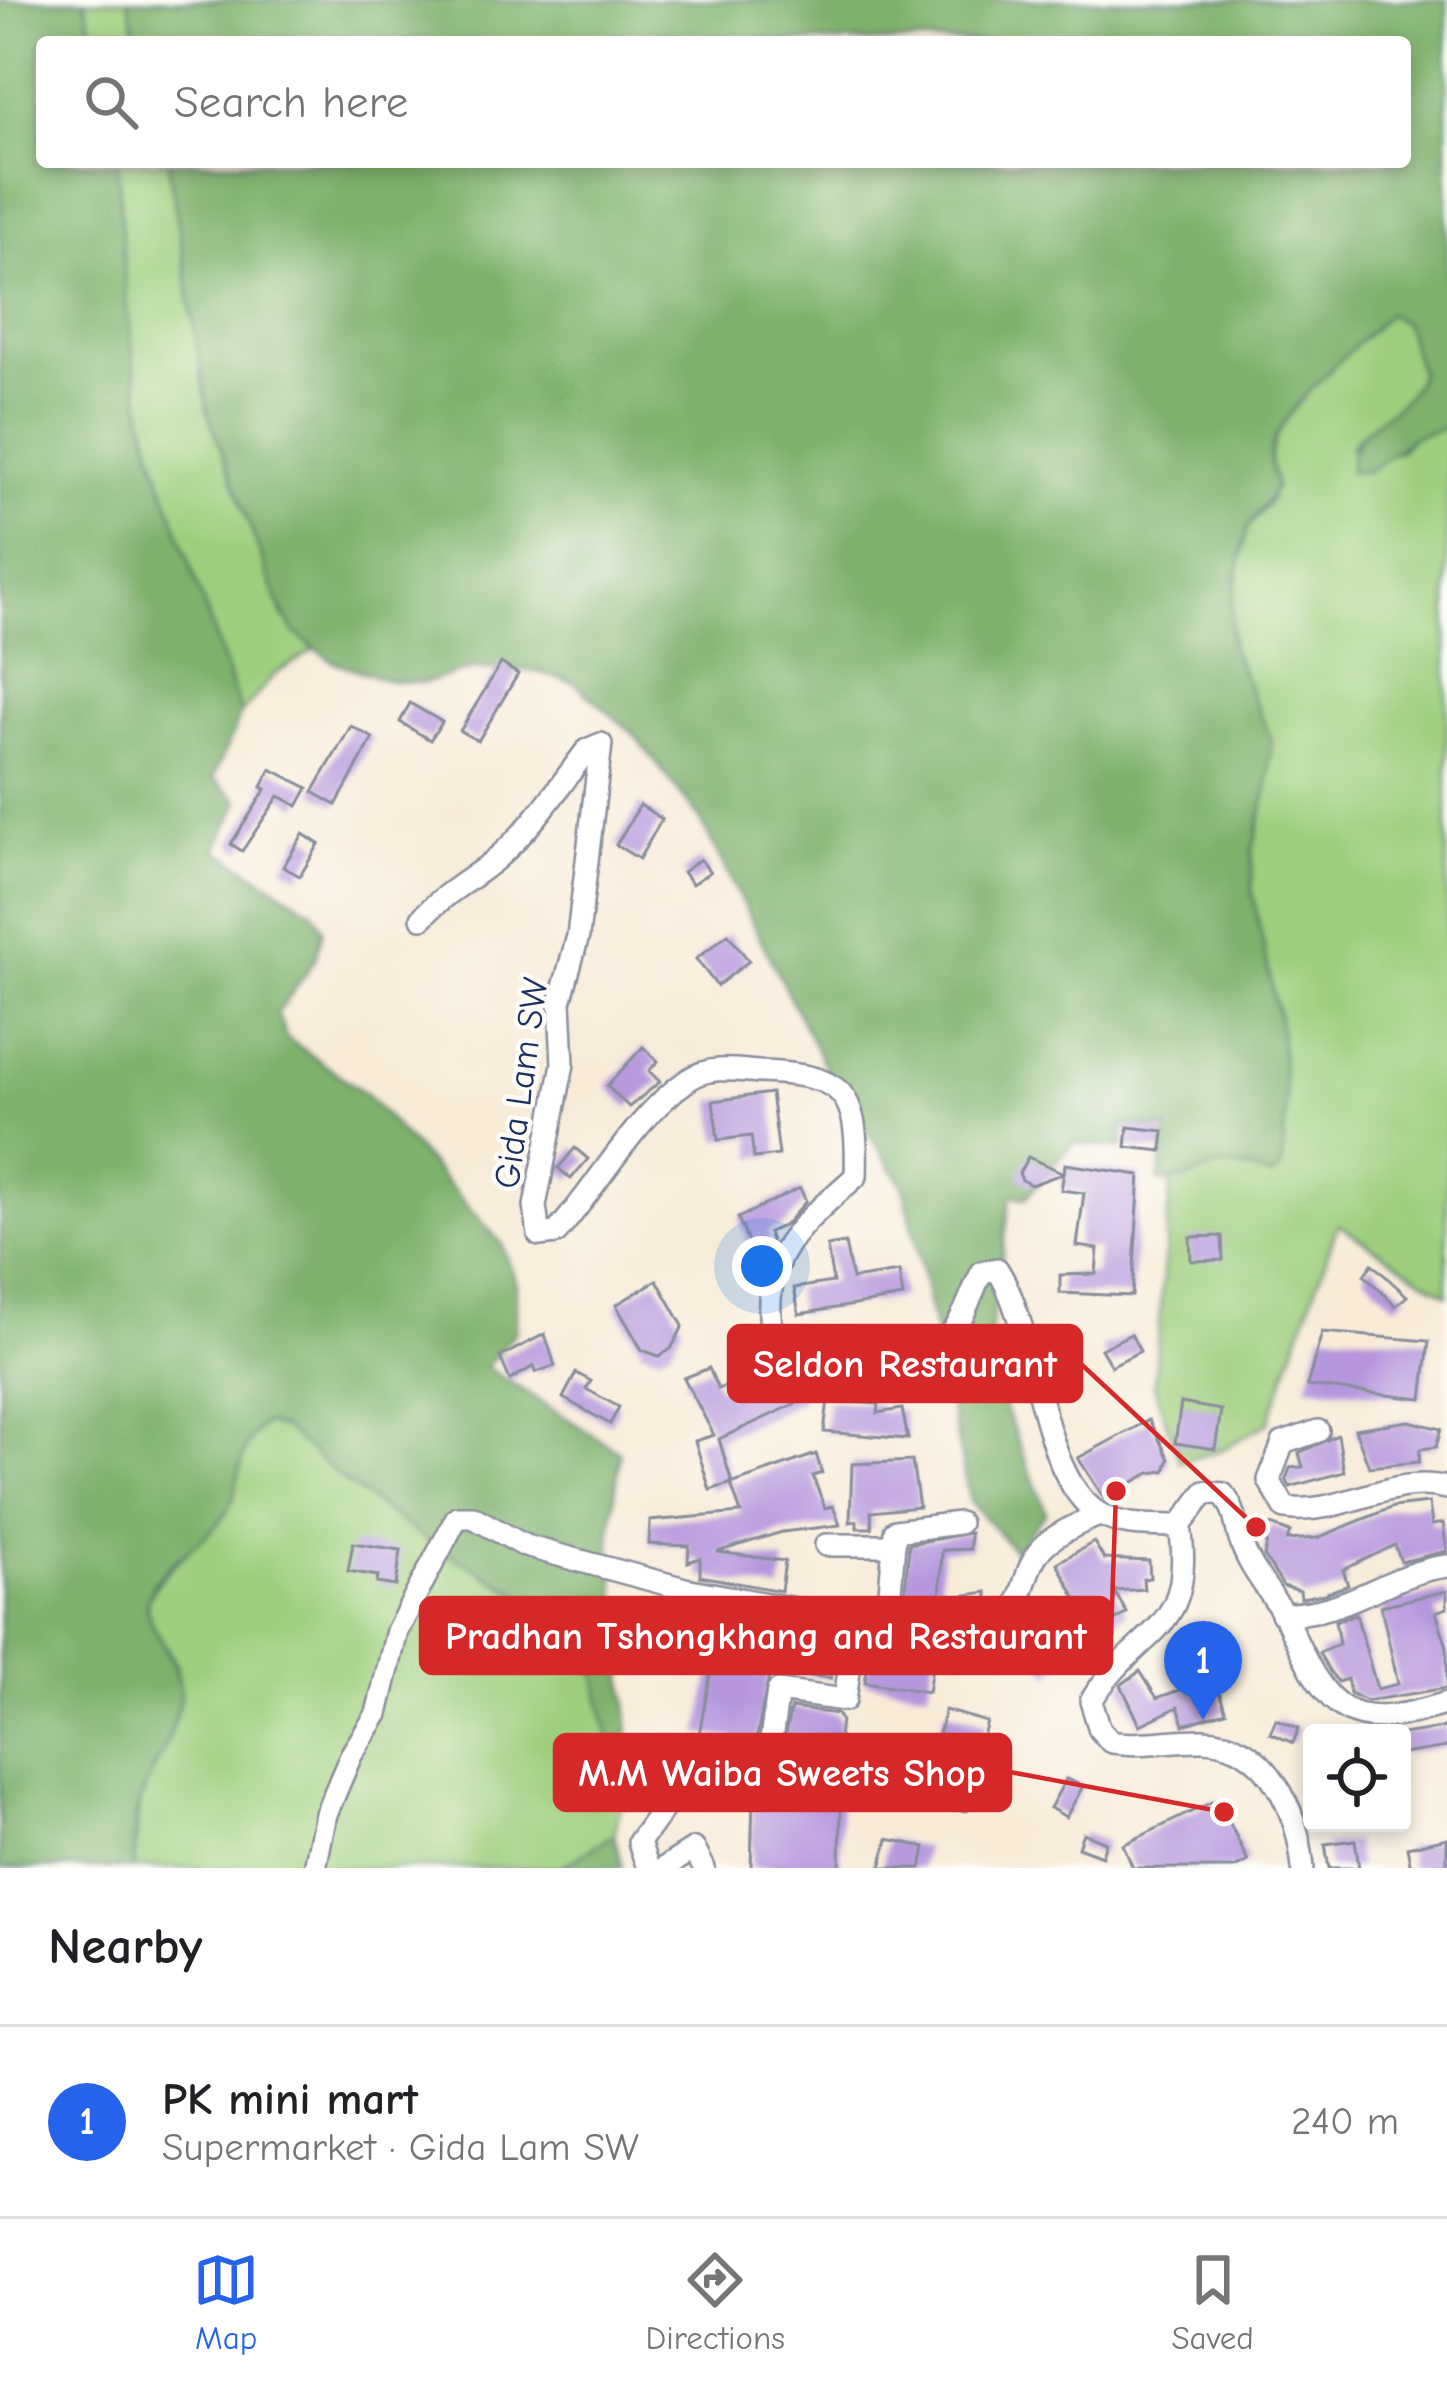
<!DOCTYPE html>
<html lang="en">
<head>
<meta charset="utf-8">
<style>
	:root { --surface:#fff; --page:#f6f6f6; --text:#202124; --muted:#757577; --line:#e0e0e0; --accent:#2563eb }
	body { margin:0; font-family:"Comic Neue",sans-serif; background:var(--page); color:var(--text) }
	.controls { position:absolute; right:36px; bottom:36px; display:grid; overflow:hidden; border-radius:12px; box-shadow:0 6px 18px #0003 }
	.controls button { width:108px; height:108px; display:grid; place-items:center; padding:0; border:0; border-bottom:3px solid var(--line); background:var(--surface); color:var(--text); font:60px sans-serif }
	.you { position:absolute; left:762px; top:1266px; width:42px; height:42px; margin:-30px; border:9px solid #fff; border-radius:50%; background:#1a73e8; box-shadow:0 0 0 18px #1a73e833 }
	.badge { display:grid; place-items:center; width:78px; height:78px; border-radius:50%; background:var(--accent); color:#fff; font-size:39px; font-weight:700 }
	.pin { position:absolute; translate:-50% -99px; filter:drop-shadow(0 3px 6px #0008) }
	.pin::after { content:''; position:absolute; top:63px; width:42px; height:36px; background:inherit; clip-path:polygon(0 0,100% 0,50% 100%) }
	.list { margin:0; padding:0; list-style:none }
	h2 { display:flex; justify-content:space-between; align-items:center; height:156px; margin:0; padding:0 48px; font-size:51px }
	h2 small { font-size:39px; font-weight:400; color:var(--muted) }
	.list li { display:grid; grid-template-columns:78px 1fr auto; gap:36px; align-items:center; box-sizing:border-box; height:192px; padding:0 48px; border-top:3px solid var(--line) }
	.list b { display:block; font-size:45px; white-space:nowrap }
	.list p { margin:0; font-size:39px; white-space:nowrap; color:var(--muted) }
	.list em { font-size:39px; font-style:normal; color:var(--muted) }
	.icon { flex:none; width:66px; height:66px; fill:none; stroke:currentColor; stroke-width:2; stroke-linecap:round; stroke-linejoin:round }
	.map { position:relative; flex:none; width:1447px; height:1868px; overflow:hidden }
	.search { position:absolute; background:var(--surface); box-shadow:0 6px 18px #0003; left:36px; right:36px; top:36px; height:132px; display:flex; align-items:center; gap:30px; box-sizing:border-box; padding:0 42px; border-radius:12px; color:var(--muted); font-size:45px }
	.sheet { height:348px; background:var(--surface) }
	nav { display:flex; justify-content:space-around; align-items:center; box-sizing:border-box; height:168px; border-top:3px solid var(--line); background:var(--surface); font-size:33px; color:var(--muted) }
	nav a { display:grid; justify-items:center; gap:6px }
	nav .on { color:var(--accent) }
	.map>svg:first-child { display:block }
	.green { fill:#9ece7d; stroke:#5c7e6e; stroke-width:3 }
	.forest { fill:#7eb16c; stroke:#4c7065; stroke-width:3 }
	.building { fill:#b697dd }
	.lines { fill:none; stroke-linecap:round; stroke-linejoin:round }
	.minor-casing { stroke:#898d9b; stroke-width:26 }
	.minor { stroke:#fff; stroke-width:21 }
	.labels { text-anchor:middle; stroke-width:9; stroke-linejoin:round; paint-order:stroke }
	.street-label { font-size:36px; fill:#1b2f5e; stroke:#fdfcf7 }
	.leader { fill:none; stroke:#d62828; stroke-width:4.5 }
	.callout-dot { fill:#d62828; stroke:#fdfcf7; stroke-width:4.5 }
	.callout { fill:#d62828; stroke:#d62828; stroke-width:4.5 }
	.callout-label { font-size:39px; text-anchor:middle; font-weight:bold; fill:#fff }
</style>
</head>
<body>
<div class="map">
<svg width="1447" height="1868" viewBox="0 0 1447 1868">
	<rect width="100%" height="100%" fill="#fdfcf7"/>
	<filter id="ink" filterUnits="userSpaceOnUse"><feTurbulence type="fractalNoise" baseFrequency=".00833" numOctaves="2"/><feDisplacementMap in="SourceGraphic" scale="24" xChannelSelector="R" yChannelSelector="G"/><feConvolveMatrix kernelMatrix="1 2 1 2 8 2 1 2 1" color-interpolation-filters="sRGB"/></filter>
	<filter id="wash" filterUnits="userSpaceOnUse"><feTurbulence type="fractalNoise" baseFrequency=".004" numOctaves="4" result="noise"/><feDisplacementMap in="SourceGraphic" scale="48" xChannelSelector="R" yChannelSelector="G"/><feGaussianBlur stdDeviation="2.7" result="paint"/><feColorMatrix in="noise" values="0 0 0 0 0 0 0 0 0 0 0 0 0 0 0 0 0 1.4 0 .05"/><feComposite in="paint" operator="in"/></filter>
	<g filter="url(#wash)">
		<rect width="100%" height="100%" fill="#f7ebd8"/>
		<g class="green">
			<path d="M85,0H128L138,42H94Z"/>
			<path d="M117,162H168L208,413L283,615L314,650L274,675L241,714C209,613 165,510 142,408C124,328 122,244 117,162Z"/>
			<path d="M1388,313L1405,324L1420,373C1407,412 1371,415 1350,448L1398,453L1413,437L1447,427V1295L1338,1224L1268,1423L1221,1450L1180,1462L1154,1386L1171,1181C1217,1163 1225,1160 1271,1177L1284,1135L1279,1020L1252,892V853L1268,787L1271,740L1231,646L1232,603L1247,529L1271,500C1270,484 1267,466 1271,452C1286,396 1351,354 1388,313Z"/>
			<path d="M265,1423L285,1429L382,1510L571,1628L593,1663L625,1785L614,1835L559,1868H134L139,1804L178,1705L177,1665L148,1617L147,1599L162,1577L225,1515L247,1442Z"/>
		</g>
		<g class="forest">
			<path d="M0,0H85L94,42H42V162H117L127,309L140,402L154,458L241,714L213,778L239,801L217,850L313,911L323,929L315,960L277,1014L287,1038L366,1094L502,1244L516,1282V1331L486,1367L620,1452L610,1539L629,1723L625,1785L617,1778L593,1663L571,1628L533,1599L437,1548L346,1483L285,1429L265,1423C235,1444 244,1484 226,1513C207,1544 155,1564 147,1601C142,1624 181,1658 180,1693C178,1732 151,1768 139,1804C132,1824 134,1847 134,1868H0Z"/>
			<path d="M128,0H1447V427L1413,437L1369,471H1350C1349,418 1405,419 1420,373L1405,324L1388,313C1362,342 1265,421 1270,460C1271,470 1275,477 1275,488L1247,529L1232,603L1231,646L1271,740L1268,787L1252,853V892L1279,1020L1286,1105L1282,1167L1271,1177C1199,1151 1215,1182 1159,1181L1167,1129L1124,1125L1122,1148L1073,1143L1026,1198L1011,1196L986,1361L1046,1512L1014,1551L970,1501L904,1187L828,1073L699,817L632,732L575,683L535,671L475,668L424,683L389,681L332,661L294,632L279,605L208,413L168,162H1405V42H138Z"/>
			<path d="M614,1835L622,1868H559Z"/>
		</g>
		<g id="blocks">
			<g class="building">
				<path d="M501,663L518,674L478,741L460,731Z"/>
				<path d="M410,703L442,722L430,740L400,722Z"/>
				<path d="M351,726L373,738L336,805L313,792Z"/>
				<path d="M271,769L308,788L298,806L279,796L242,851L231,844L266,789L262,787Z"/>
				<path d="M640,805L662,819L639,859L616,845Z"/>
				<path d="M303,834L319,844L300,876L283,867Z"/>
				<path d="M700,859L710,872L692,884L683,872Z"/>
				<path d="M728,934L749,961L717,986L696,959Z"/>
				<path d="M643,1047L658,1061L649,1071L660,1082L629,1107L607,1086Z"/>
				<path d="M771,1093L779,1155L754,1158L751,1136L718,1140L713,1101Z"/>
				<path d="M1128,1127L1164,1131L1162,1151L1126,1147Z"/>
				<path d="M575,1148L588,1159L571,1179L558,1168Z"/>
				<path d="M1028,1157L1064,1173L1065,1164L1140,1175L1132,1296L1060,1293V1275L1096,1274L1098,1249L1077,1246L1084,1193L1061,1190L1064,1173L1031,1185L1022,1180L1019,1173Z"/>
				<path d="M800,1188L806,1201L785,1225L768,1232L772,1244L753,1254L738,1218Z"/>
				<path d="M1222,1236L1223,1260L1191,1261L1190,1237Z"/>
				<path d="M845,1243L852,1279L899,1272L903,1297L799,1314L794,1288L833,1282L827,1246Z"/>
				<path d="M1372,1264L1407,1296L1396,1306L1364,1275Z"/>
				<path d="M657,1280L683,1326L671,1349L659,1356L642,1350L616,1305Z"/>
				<path d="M1322,1332L1429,1341L1422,1399L1307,1386Z"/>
				<path d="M545,1334L555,1366L536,1372L534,1366L510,1380L500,1357Z"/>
				<path d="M1131,1334L1140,1351L1111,1366L1101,1349Z"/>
				<path d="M709,1368L718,1389L752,1374L757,1386L791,1372L803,1400L719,1439L732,1483L710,1490L695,1441L714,1435L684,1378Z"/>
				<path d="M576,1373L591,1381L586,1389L619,1407L610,1424L563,1398Z"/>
				<path d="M828,1400L879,1404L878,1413L902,1409L908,1439L824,1432Z"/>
				<path d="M1181,1403L1221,1410L1215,1449L1175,1443Z"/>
				<path d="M1149,1420L1169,1459L1165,1471L1150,1473L1104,1498L1078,1458Z"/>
				<path d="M1409,1421L1441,1429L1436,1447L1420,1449L1419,1462L1369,1467L1355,1429Z"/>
				<path d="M1338,1435L1344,1472L1290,1487L1286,1479L1290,1468L1303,1467L1299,1453Z"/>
				<path d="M816,1454L822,1473L813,1476L825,1508L833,1506L840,1525L782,1532L717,1552L785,1561L781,1591L700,1576V1558L688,1562L689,1546L649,1544L650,1521L741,1513L731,1484Z"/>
				<path d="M912,1461L919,1507L871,1512L872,1528H857V1521L850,1522L852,1464Z"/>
				<path d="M1429,1503L1432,1525L1443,1523L1447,1551L1401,1562L1395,1545L1343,1570L1348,1585L1324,1594L1301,1598L1300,1591L1283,1586L1264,1556L1267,1543L1262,1540L1271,1525L1290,1532L1287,1540L1317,1538L1393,1507Z"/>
				<path d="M970,1533V1549L942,1550L940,1601L905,1593L909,1544Z"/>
				<path d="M1094,1542L1104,1559L1149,1561L1150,1578L1143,1579L1144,1589L1114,1591L1127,1613L1081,1642L1050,1675L1025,1646L1077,1600L1057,1563Z"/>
				<path d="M353,1543L401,1550L396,1586L377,1583L378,1576L348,1571Z"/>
				<path d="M1447,1591V1608L1436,1612L1447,1647V1688L1367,1701L1350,1693L1347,1679L1338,1682L1330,1672L1319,1653L1339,1644L1335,1621L1356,1614L1377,1689L1398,1684L1381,1606Z"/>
				<path d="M987,1592L989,1610H962L960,1596Z"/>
				<path d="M672,1618L701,1621L700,1626L757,1629L758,1623L836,1632L831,1678L770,1671L756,1741L699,1734L715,1650L673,1648Z"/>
				<path d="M1200,1623L1206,1636L1186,1645L1180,1633Z"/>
				<path d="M871,1645L934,1655L928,1692L865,1682Z"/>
				<path d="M1140,1671L1157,1698L1214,1678L1226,1712L1184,1725L1178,1707L1140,1725L1121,1685Z"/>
				<path d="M791,1708L837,1714L841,1720L839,1737L820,1750L834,1769L830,1798H841L840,1868H751L753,1796L771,1797Z"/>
				<path d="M945,1710L987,1722L977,1758L935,1747Z"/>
				<path d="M1276,1719L1299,1728L1293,1743L1270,1733Z"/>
				<path d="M1447,1727V1747L1402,1754V1734Z"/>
				<path d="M1066,1779L1083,1786L1066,1817L1050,1808Z"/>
				<path d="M952,1780L970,1782L967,1811L939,1809L941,1792L950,1793Z"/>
				<path d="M1218,1799L1248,1861L1234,1868H1133L1123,1845Z"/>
				<path d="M1083,1833L1106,1842L1102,1856L1078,1847Z"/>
				<path d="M1447,1838V1868H1411L1407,1847Z"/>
				<path d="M888,1839L925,1847L921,1868H881Z"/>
				<path d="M1355,1840L1359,1868H1329L1325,1844Z"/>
			</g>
		</g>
	</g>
	<g filter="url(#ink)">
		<use href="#blocks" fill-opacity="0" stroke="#898d9b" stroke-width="3"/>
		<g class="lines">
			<g class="minor-casing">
				<g id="minor">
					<path d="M422,918C444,893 471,880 496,859C533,827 558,788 587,750L601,744L578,936L560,1002L563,1064L535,1206L539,1235L556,1233C599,1185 634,1117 688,1080C710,1065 734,1070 759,1072C842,1075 859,1088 856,1176C797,1229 758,1256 773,1342C831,1356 906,1382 953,1331C965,1317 972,1290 982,1272L997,1269C1037,1329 1039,1476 1098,1513C1121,1528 1154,1525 1180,1526C1196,1636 1138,1625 1091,1701L1100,1730L1111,1742C1143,1747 1173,1739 1204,1740C1269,1742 1298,1813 1303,1868"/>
					<path d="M1318,1431L1283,1443L1269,1480L1285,1508C1340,1517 1392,1473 1447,1488"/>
					<path d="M959,1523L895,1531L889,1604L998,1637"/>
					<path d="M1180,1526L1205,1492L1223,1494C1238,1512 1234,1525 1242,1545C1253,1575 1277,1598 1290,1627C1329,1714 1349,1734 1447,1703"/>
					<path d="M826,1545H894"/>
					<path d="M1282,1614C1350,1615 1384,1574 1447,1566"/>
					<path d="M315,1868L326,1814L351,1755L377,1714L397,1631L457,1517H473L525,1546L685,1589L982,1643L1002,1636C1042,1565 1010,1551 1099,1515"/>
					<path d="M648,1868L639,1842L668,1802L709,1794L769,1754L778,1691L845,1700L856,1620"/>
					<path d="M664,1868L694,1849L704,1868"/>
				</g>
			</g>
			<use href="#minor" class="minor"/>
		</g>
	</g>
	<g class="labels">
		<g class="street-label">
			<text transform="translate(520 1083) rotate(-82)" y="13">Gida Lam SW</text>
		</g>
	</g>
	<path class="leader" d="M1256 1527L1081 1364M1116 1491L1111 1635M1224 1812L1010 1772"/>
	<g class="callout-dot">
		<circle cx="1256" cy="1527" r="12"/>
		<circle cx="1116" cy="1491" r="12"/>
		<circle cx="1224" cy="1812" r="12"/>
	</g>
	<g class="callout">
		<rect x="729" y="1326" width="352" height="75" rx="12"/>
		<rect x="421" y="1598" width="690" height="75" rx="12"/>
		<rect x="555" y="1735" width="455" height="75" rx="12"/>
	</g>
	<g class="callout-label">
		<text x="905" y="1377">Seldon Restaurant</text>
		<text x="766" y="1649">Pradhan Tshongkhang and Restaurant</text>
		<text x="782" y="1786">M.M Waiba Sweets Shop</text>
	</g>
</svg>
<div class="controls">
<button><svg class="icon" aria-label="locate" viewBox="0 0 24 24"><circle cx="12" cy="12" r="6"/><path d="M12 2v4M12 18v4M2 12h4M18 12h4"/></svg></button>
</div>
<div class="you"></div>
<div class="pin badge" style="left:1203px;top:1720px">1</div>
<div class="search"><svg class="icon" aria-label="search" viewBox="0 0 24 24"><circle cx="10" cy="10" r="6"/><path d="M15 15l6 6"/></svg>Search here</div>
</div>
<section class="sheet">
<h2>Nearby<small></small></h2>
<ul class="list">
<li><span class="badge">1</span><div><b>PK mini mart</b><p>Supermarket · Gida Lam SW</p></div><em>240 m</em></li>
</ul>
</section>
<nav>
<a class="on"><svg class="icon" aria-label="map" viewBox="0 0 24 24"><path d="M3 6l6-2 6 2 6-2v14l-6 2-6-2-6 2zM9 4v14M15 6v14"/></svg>Map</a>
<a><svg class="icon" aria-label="directions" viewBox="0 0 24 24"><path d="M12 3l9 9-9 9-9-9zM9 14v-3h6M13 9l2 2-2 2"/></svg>Directions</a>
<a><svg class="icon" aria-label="saved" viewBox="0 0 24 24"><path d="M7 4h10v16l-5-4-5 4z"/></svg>Saved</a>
</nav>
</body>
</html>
